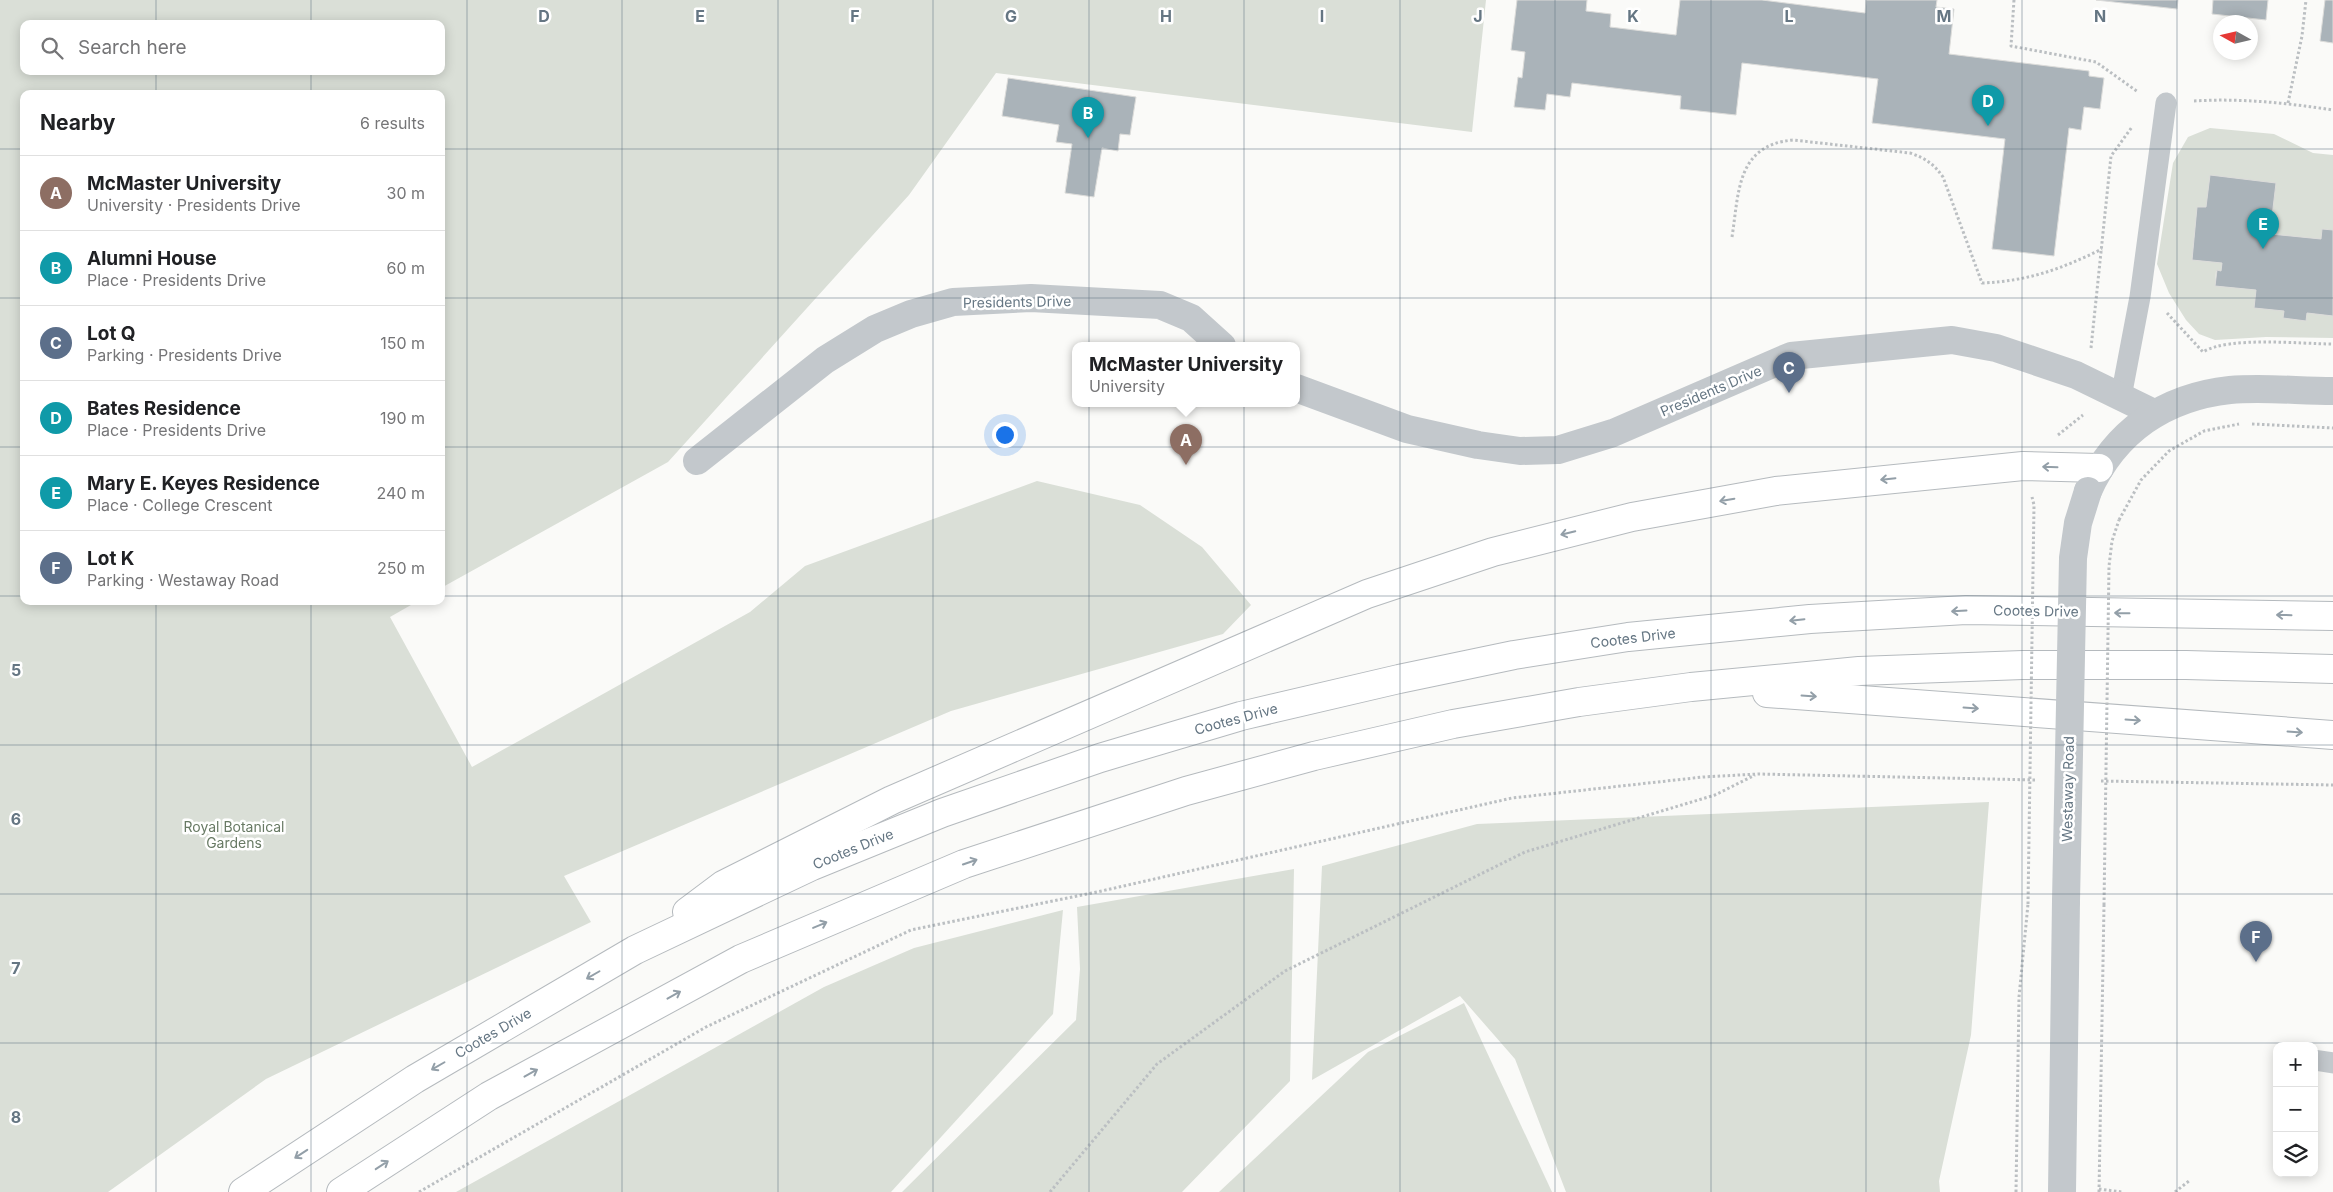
<!DOCTYPE html>
<html lang="en">
<head>
<meta charset="utf-8">
<style>
	:root { --surface:#fff; --page:#f2f2f2; --text:#202124; --muted:#757577; --line:#e0e0e0; --accent:#7c3aed }
	body { margin:0; font-family:Inter,sans-serif; background:var(--page); color:var(--text) }
	.controls { position:absolute; right:15px; bottom:15px; display:grid; overflow:hidden; border-radius:10px; box-shadow:0 2px 12px #0003 }
	.controls button { width:45px; height:45px; display:grid; place-items:center; padding:0; border:0; border-bottom:1px solid var(--line); background:var(--surface); color:var(--text); font:25px sans-serif }
	.compass { position:absolute; left:2213px; top:15px; width:45px; height:45px; border-radius:50%; background:var(--surface); box-shadow:0 2px 12px #0003; rotate:278deg }
	.you { position:absolute; left:1004px; top:434px; width:18px; height:18px; margin:-12px; border:4px solid #fff; border-radius:50%; background:#1a73e8; box-shadow:0 0 0 8px #1a73e833 }
	.badge { display:grid; place-items:center; width:32px; height:32px; border-radius:50%; background:var(--accent); color:#fff; font-size:16px; font-weight:700 }
	.pin { position:absolute; translate:-50% -41px; filter:drop-shadow(0 1px 2px #0008) }
	.pin::after { content:''; position:absolute; top:26px; width:18px; height:15px; background:inherit; clip-path:polygon(0 0,100% 0,50% 100%) }
	.popup { position:absolute; left:1072px; top:342px; width:228px; height:65px; box-sizing:border-box; display:grid; place-content:center; border-radius:10px; background:var(--surface); filter:drop-shadow(0 1px 4px #0005); font-size:16px; white-space:nowrap; color:var(--muted) }
	.popup b { font-size:19px; color:var(--text) }
	.popup::after { content:''; position:absolute; left:50%; top:100%; margin-left:-10px; border:10px solid transparent; border-top-color:var(--surface) }
	.list { margin:0; padding:0; list-style:none }
	h2 { display:flex; justify-content:space-between; align-items:center; height:65px; margin:0; padding:0 20px; font-size:21px }
	h2 small { font-size:16px; font-weight:400; color:var(--muted) }
	.list li { display:grid; grid-template-columns:32px 1fr auto; gap:15px; align-items:center; box-sizing:border-box; height:75px; padding:0 20px; border-top:1px solid var(--line) }
	.list b { display:block; font-size:19px; white-space:nowrap }
	.list p { margin:0; font-size:16px; white-space:nowrap; color:var(--muted) }
	.list em { font-size:16px; font-style:normal; color:var(--muted) }
	.icon { flex:none; width:28px; height:28px; fill:none; stroke:currentColor; stroke-width:2; stroke-linecap:round; stroke-linejoin:round }
	.map { position:relative; flex:none; width:2333px; height:1192px; overflow:hidden }
	.search { position:absolute; background:var(--surface); box-shadow:0 2px 12px #0003; left:20px; top:20px; width:425px; height:55px; display:flex; align-items:center; gap:12px; box-sizing:border-box; padding:0 18px; border-radius:10px; color:var(--muted); font-size:19px }
	.panel { position:absolute; background:var(--surface); box-shadow:0 2px 12px #0003; left:20px; top:90px; width:425px; height:515px; border-radius:10px }
	.map>svg:first-child { display:block }
	.green { fill:#dadfd7; fill-rule:evenodd }
	.building { fill:#aab3b9; stroke:#dcdcda }
	.lines { fill:none; stroke-linecap:round; stroke-linejoin:round }
	.primary-casing { stroke:#b5babe; stroke-width:30 }
	.path { stroke:#bbbfc2; stroke-width:3; stroke-dasharray:2.5 2.5; stroke-linecap:butt }
	.service { stroke:#c3c8cc; stroke-width:21 }
	.minor { stroke:#c3c8cc; stroke-width:28 }
	.tertiary { stroke:#c3c8cc; stroke-width:28 }
	.primary { stroke:#fff; stroke-width:28 }
	.path-bridge { stroke:#bbbfc2; stroke-width:3; stroke-dasharray:2.5 2.5; stroke-linecap:butt }
	.tertiary-bridge { stroke:#c3c8cc; stroke-width:28 }
	.oneway { stroke:#939fa8 }
	.grid { fill:none; stroke:#657683; stroke-width:1; stroke-opacity:0.55 }
	.labels { text-anchor:middle; stroke-width:5; stroke-linejoin:round; paint-order:stroke }
	.street-label { font-size:14px; fill:#657683; stroke:#fff }
	.park-label { font-size:14px; fill:#687a64; stroke:#fff }
	.grid-label { font-size:16px; text-anchor:middle; font-weight:bold; fill:#657683; stroke:#fff; stroke-width:5; stroke-linejoin:round; paint-order:stroke }
</style>
</head>
<body>
<div class="map">
<svg width="2333" height="1192" viewBox="0 0 2333 1192">
	<rect width="100%" height="100%" fill="#fafaf8"/>
	<g class="green">
		<path d="M0,0H1486L1472,132L996,73L909,195L668,462L441,588V94H24V601H418L390,617L472,767L750,612L805,566L1037,481L1140,505L1202,547L1251,605L1223,634L951,711L564,876L591,922L266,1079L108,1192H0ZM24,24H441V71H24Z"/>
		<path d="M2210,128L2274,134L2313,153L2333,155V230L2321,239L2261,233L2263,216L2272,217L2275,183L2210,175L2206,207H2197L2192,260L2222,263L2221,271H2216L2215,286L2256,290L2254,308L2284,311L2283,318L2306,321L2307,313L2333,316V338L2266,337L2215,340L2199,334L2186,320L2169,293L2157,264L2173,163L2188,137Z"/>
		<path d="M1989,802L1971,1035L1939,1181L1940,1192H1566L1515,1059L1460,996L1312,1080L1322,866L1477,824Z"/>
		<path d="M1294,869L1290,1081L1182,1192H902L1076,1020L1080,969L1077,907Z"/>
		<path d="M1063,910L1053,1014L891,1192H456L824,987L914,948Z"/>
		<path d="M1464,1003L1552,1192H1219L1368,1052Z"/>
	</g>
	<g class="building">
		<path d="M1517,0H1587L1586,11L1611,14L1610,27L1676,35L1680,0H1762L1865,13L1866,0H1937L1936,7L1954,9L1949,54L2089,71V76L2104,78L2100,109L2084,107L2081,130L2069,128L2054,256L1992,249L2005,139L1872,123L1878,79L1742,63L1736,115L1680,109L1681,96L1572,83L1570,97L1547,94L1545,110L1514,107L1518,77L1522,78L1525,52L1511,50Z"/>
		<path d="M2096,0H2178L2177,9Z"/>
		<path d="M2213,0H2268L2266,20L2212,14Z"/>
		<path d="M2325,0H2333V43L2320,41Z"/>
		<path d="M1008,78L1136,97L1130,135L1120,134L1118,151L1102,148L1094,197L1065,193L1072,144L1056,142L1059,125L1002,116Z"/>
		<path d="M2210,175L2276,183L2272,217L2263,216L2261,233L2321,239L2322,229L2333,230V316L2307,313L2306,321L2283,318L2284,311L2254,308L2256,290L2215,286L2217,270L2221,271L2222,263L2192,260L2197,207H2206Z"/>
	</g>
	<g class="lines">
		<g class="primary-casing">
			<g id="primary">
				<path d="M1767,693L2333,735"/>
				<path d="M687,912L723,885L892,800L1367,594L1493,552L1632,517L1776,491L2023,466L2099,468"/>
				<path d="M243,1192L415,1079L635,950L812,866L942,813L1100,758L1241,716L1399,679L1514,655L1628,637L1810,619L1966,610L2333,616"/>
				<path d="M341,1192L489,1096L741,959L964,864L1186,791L1314,756L1453,724L1579,702L1691,687L1859,671L2023,665H2186L2333,669"/>
			</g>
		</g>
		<g class="path">
			<path d="M2014,0L2011,46L2096,62L2138,92"/>
			<path d="M2194,101C2241,98 2287,103 2333,110"/>
			<path d="M2288,103L2302,36L2306,0"/>
			<path d="M1732,237C1739,193 1736,145 1793,140L1910,153C1925,158 1934,164 1943,177L1982,283C2029,281 2061,269 2102,249"/>
			<path d="M2167,313L2203,352C2229,336 2301,344 2333,344"/>
			<path d="M2091,348L2111,156L2132,127"/>
			<path d="M2252,424L2333,428"/>
			<path d="M2058,435L2083,415"/>
			<path d="M2119,520L2141,480L2169,451L2204,431L2239,424"/>
			<path d="M2101,781L2333,785"/>
			<path d="M2099,1189L2122,1192"/>
			<path d="M419,1192L706,1027L911,930L1097,892L1512,798L1703,777L1758,774L2037,780"/>
			<path d="M1050,1192L1157,1064L1285,971L1525,852L1715,795L1755,775"/>
			<path d="M2016,1192L2019,997L2028,904"/>
			<path d="M2099,1192L2104,905"/>
			<path d="M2175,1192L2189,1181"/>
		</g>
		<g class="service">
			<path d="M2121,397L2140,297L2166,103"/>
			<path d="M2314,1060L2333,1063"/>
		</g>
		<g class="minor">
			<path d="M1296,388L1407,429L1478,445L1520,451L1558,450L1613,433L1791,356L1952,340L1996,348L2076,375L2154,413"/>
			<path d="M697,461L825,360L875,329L911,314L953,302L1031,298L1160,305L1191,318L1222,346"/>
		</g>
		<g class="tertiary">
			<path d="M2088,491C2115,431 2165,397 2230,390C2263,387 2299,391 2333,391"/>
			<path d="M2062,1192L2066,901"/>
		</g>
		<use href="#primary" class="primary"/>
		<g class="path-bridge">
			<path d="M2028,904L2034,505L2032,497"/>
			<path d="M2104,905L2109,566L2112,541L2119,520"/>
		</g>
		<path class="tertiary-bridge" d="M2066,901L2073,558L2078,523L2088,491"/>
	</g>
	<defs><path id="oneway-shaft" d="M-6 0H5M1.5-3L5.5 0L1.5 3" fill="none" stroke-width="1.6" stroke-linecap="round" stroke-linejoin="round" transform="scale(1.25)"/></defs>
	<g class="oneway">
		<use href="#oneway-shaft" transform="translate(2050 467) rotate(-178)"/>
		<use href="#oneway-shaft" transform="translate(1888 479) rotate(174)"/>
		<use href="#oneway-shaft" transform="translate(1727 500) rotate(170)"/>
		<use href="#oneway-shaft" transform="translate(1568 533) rotate(166)"/>
		<use href="#oneway-shaft" transform="translate(1959 611) rotate(177)"/>
		<use href="#oneway-shaft" transform="translate(2122 613) rotate(-179)"/>
		<use href="#oneway-shaft" transform="translate(2284 615) rotate(-179)"/>
		<use href="#oneway-shaft" transform="translate(1797 620) rotate(174)"/>
		<use href="#oneway-shaft" transform="translate(1809 696) rotate(4)"/>
		<use href="#oneway-shaft" transform="translate(1971 708) rotate(4)"/>
		<use href="#oneway-shaft" transform="translate(2133 720) rotate(4)"/>
		<use href="#oneway-shaft" transform="translate(2295 732) rotate(4)"/>
		<use href="#oneway-shaft" transform="translate(970 862) rotate(-19)"/>
		<use href="#oneway-shaft" transform="translate(820 925) rotate(-23)"/>
		<use href="#oneway-shaft" transform="translate(593 975) rotate(150)"/>
		<use href="#oneway-shaft" transform="translate(674 995) rotate(-29)"/>
		<use href="#oneway-shaft" transform="translate(438 1066) rotate(150)"/>
		<use href="#oneway-shaft" transform="translate(531 1073) rotate(-29)"/>
		<use href="#oneway-shaft" transform="translate(301 1154) rotate(147)"/>
		<use href="#oneway-shaft" transform="translate(382 1165) rotate(-33)"/>
	</g>
	<path class="grid" d="M156,0V24M311,0V24M467,0V1192M622,0V1192M778,0V1192M933,0V1192M1089,0V1192M1244,0V1192M1400,0V1192M1555,0V1192M1711,0V1192M1866,0V1192M2022,0V1192M2177,0V1192M156,71V94M311,71V94M0,149H24M441,149H2333M0,298H24M441,298H2333M0,447H24M441,447H2333M0,596H24M441,596H2333M156,601V1192M311,601V1192M0,745H2333M0,894H2333M0,1043H2333"/>
	<g class="labels">
		<g class="street-label">
			<text transform="translate(1017 302) rotate(-1)" y="5">Presidents Drive</text>
			<text transform="translate(1711 391) rotate(-23)" y="5">Presidents Drive</text>
			<text transform="translate(2036 611) rotate(1)" y="5">Cootes Drive</text>
			<text transform="translate(1633 638) rotate(-7)" y="5">Cootes Drive</text>
			<text transform="translate(1236 719) rotate(-15)" y="5">Cootes Drive</text>
			<text transform="translate(2068 789) rotate(-89)" y="5">Westaway Road</text>
			<text transform="translate(853 849) rotate(-22)" y="5">Cootes Drive</text>
			<text transform="translate(493 1033) rotate(-30)" y="5">Cootes Drive</text>
		</g>
		<g class="park-label">
			<text x="234" y="832">Royal Botanical<tspan x="234" dy="16">Gardens</tspan></text>
		</g>
	</g>
	<g class="grid-label">
		<text x="544" y="22">D</text>
		<text x="700" y="22">E</text>
		<text x="855" y="22">F</text>
		<text x="1011" y="22">G</text>
		<text x="1166" y="22">H</text>
		<text x="1322" y="22">I</text>
		<text x="1478" y="22">J</text>
		<text x="1633" y="22">K</text>
		<text x="1789" y="22">L</text>
		<text x="1944" y="22">M</text>
		<text x="2100" y="22">N</text>
		<text x="16" y="676">5</text>
		<text x="16" y="825">6</text>
		<text x="16" y="974">7</text>
		<text x="16" y="1123">8</text>
	</g>
</svg>
<div class="controls">
<button>+</button>
<button>−</button>
<button><svg class="icon" aria-label="layers" viewBox="0 0 24 24"><path d="M12 4l9 5-9 5-9-5zM3 14l9 5 9-5"/></svg></button>
</div>
<svg class="compass" viewBox="-18 -18 36 36"><path d="M0-13l5 13h-10z" fill="#e53935"/><path d="M0 13l5-13h-10z" fill="#757577"/></svg>
<div class="you"></div>
<div class="pin badge" style="left:1186px;top:465px;background:#8d6e63">A</div>
<div class="popup"><b>McMaster University</b>University</div>
<div class="pin badge" style="left:1088px;top:138px;background:#0f9aa8">B</div>
<div class="pin badge" style="left:1789px;top:393px;background:#5c6f8a">C</div>
<div class="pin badge" style="left:1988px;top:126px;background:#0f9aa8">D</div>
<div class="pin badge" style="left:2263px;top:249px;background:#0f9aa8">E</div>
<div class="pin badge" style="left:2256px;top:962px;background:#5c6f8a">F</div>
<div class="search"><svg class="icon" aria-label="search" viewBox="0 0 24 24"><circle cx="10" cy="10" r="6"/><path d="M15 15l6 6"/></svg>Search here</div>
<section class="panel">
<h2>Nearby<small>6 results</small></h2>
<ul class="list">
<li><span class="badge" style="background:#8d6e63">A</span><div><b>McMaster University</b><p>University · Presidents Drive</p></div><em>30 m</em></li>
<li><span class="badge" style="background:#0f9aa8">B</span><div><b>Alumni House</b><p>Place · Presidents Drive</p></div><em>60 m</em></li>
<li><span class="badge" style="background:#5c6f8a">C</span><div><b>Lot Q</b><p>Parking · Presidents Drive</p></div><em>150 m</em></li>
<li><span class="badge" style="background:#0f9aa8">D</span><div><b>Bates Residence</b><p>Place · Presidents Drive</p></div><em>190 m</em></li>
<li><span class="badge" style="background:#0f9aa8">E</span><div><b>Mary E. Keyes Residence</b><p>Place · College Crescent</p></div><em>240 m</em></li>
<li><span class="badge" style="background:#5c6f8a">F</span><div><b>Lot K</b><p>Parking · Westaway Road</p></div><em>250 m</em></li>
</ul>
</section>
</div>
</body>
</html>
